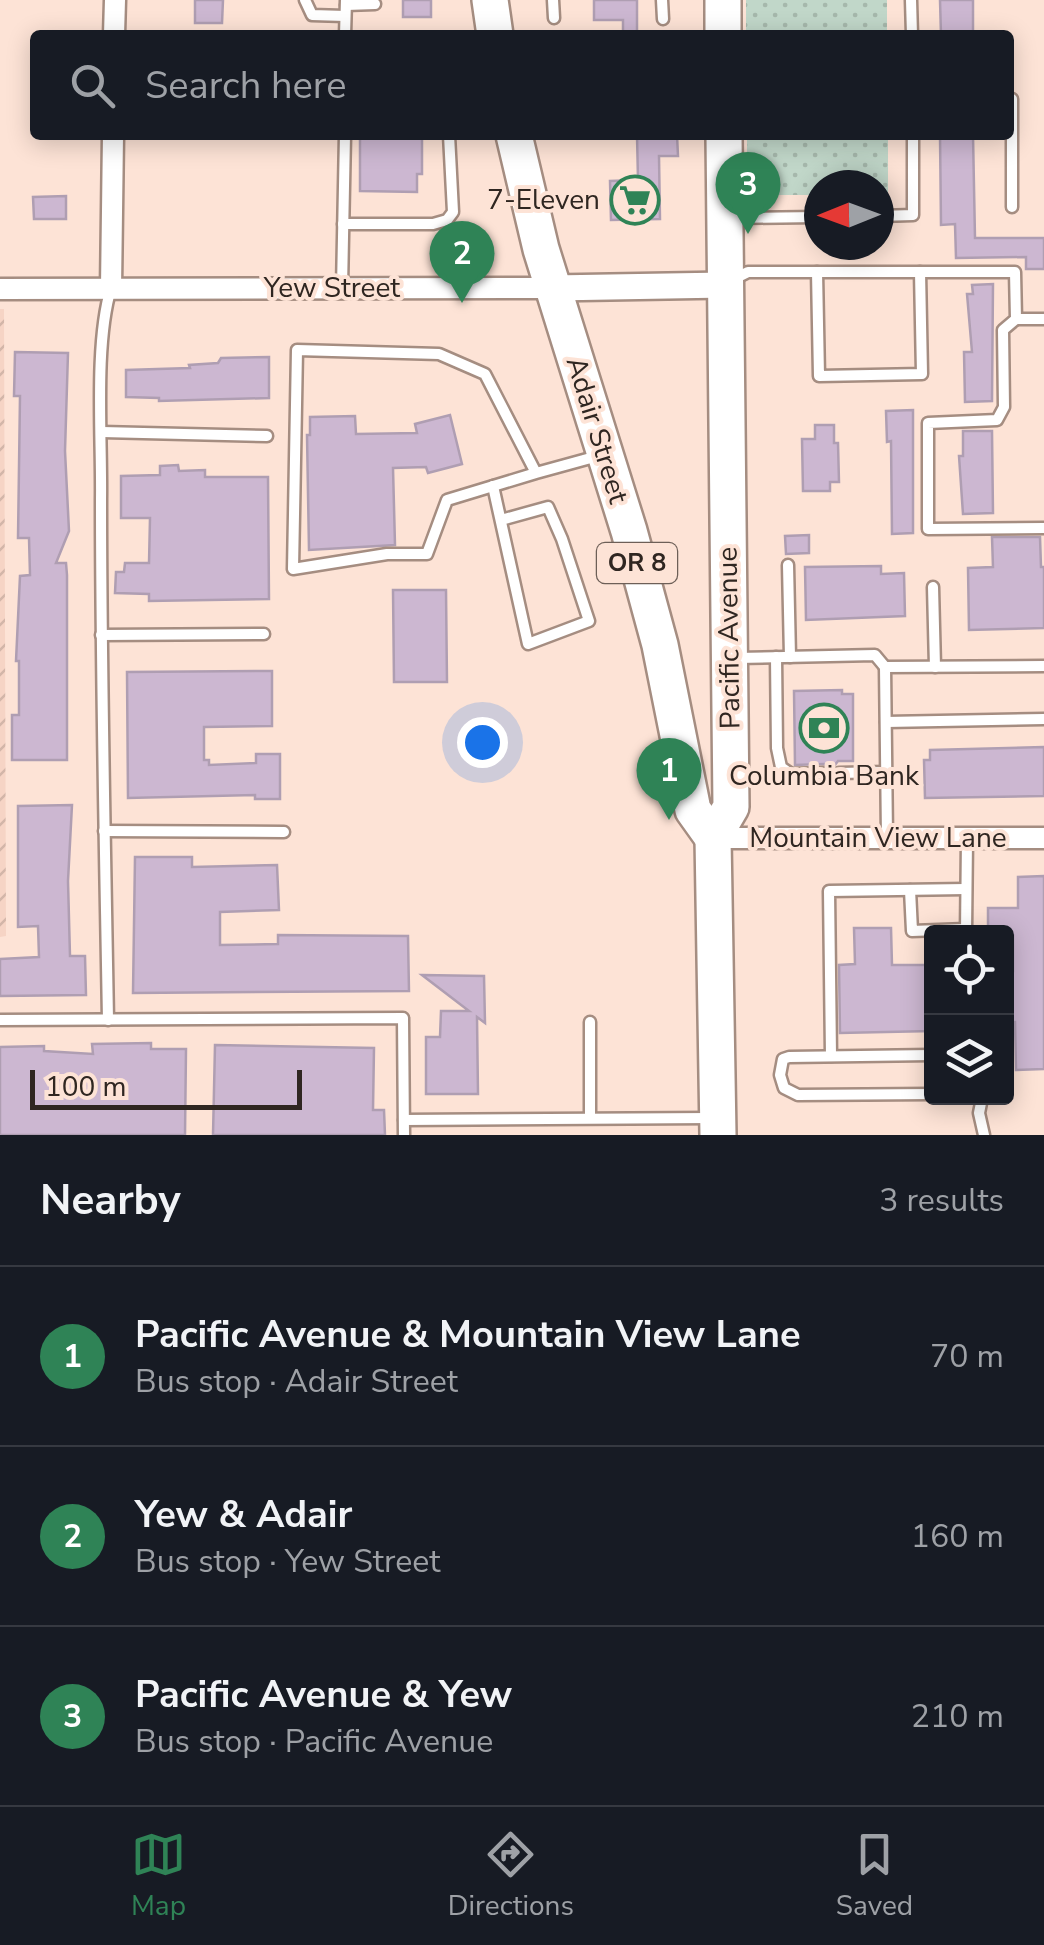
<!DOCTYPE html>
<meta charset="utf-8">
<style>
body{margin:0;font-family:"Nunito Sans",sans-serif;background:#242831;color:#f1f3f6}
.controls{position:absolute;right:30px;bottom:30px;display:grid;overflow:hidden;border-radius:10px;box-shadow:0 5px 25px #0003}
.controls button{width:90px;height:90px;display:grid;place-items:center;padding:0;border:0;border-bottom:2px solid #363941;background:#171b24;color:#f1f3f6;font:50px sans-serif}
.compass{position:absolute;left:804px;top:170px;width:90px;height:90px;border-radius:50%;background:#171b24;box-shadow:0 5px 25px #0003;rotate:269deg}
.scale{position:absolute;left:30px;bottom:25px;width:272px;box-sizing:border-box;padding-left:10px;border:5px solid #2f2621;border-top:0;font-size:28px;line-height:35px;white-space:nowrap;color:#2f2621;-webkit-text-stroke:8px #fde3d6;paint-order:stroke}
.you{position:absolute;left:482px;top:742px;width:35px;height:35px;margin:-25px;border:8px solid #fff;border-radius:50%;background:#1a73e8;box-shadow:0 0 0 15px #1a73e833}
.badge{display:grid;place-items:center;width:65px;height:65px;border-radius:50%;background:#2f8356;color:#fff;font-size:32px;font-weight:700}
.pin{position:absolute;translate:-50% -82px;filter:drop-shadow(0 2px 5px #0008)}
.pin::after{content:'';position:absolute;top:52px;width:35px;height:30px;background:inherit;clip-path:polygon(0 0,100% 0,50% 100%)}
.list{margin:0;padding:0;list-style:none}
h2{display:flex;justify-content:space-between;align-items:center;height:130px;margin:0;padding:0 40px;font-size:42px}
h2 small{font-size:32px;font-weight:400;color:#9ea1a6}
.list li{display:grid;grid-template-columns:65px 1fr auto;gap:30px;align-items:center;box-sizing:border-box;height:180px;padding:0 40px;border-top:2px solid #363941}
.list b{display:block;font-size:38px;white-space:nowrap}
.list p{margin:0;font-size:32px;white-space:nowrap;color:#9ea1a6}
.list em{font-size:32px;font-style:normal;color:#9ea1a6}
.icon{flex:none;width:55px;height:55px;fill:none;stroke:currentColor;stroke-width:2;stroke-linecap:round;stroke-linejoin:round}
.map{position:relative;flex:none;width:1044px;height:1135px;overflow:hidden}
.search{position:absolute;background:#171b24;box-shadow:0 5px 25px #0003;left:30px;right:30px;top:30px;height:110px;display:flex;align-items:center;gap:25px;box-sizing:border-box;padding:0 35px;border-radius:10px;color:#9ea1a6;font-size:38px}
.sheet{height:670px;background:#171b24}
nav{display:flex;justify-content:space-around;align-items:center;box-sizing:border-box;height:140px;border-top:2px solid #363941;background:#171b24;font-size:28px;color:#9ea1a6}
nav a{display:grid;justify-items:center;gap:5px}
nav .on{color:#2f8356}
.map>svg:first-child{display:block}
.industrial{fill:url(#industrial-furrows)}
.grass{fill:url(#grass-dots)}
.building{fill:#ccb7d1;stroke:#af9eb2;stroke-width:2.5}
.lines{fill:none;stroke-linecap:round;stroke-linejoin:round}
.service-casing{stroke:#a58d81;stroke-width:15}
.minor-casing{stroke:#a58d81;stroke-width:25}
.tertiary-casing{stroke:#a58d81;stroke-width:30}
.trunk-casing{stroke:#a58d81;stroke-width:40}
.service{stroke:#fff;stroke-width:10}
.minor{stroke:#fff;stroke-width:20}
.tertiary{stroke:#fff;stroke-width:25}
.trunk{stroke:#fff;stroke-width:35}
.labels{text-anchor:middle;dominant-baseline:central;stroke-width:8;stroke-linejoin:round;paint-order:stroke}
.shield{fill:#fde3d6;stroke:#6d5f57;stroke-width:2.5}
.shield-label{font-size:25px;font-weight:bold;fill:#2f2621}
.poi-label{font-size:28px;fill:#2f2621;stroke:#fde3d6;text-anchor:end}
.street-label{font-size:28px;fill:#2f2621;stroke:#fde3d6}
</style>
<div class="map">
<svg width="1044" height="1135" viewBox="0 0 1044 1135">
<defs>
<pattern id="industrial-furrows" width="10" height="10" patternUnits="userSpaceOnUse" patternTransform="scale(2.5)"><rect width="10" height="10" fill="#f6d4c5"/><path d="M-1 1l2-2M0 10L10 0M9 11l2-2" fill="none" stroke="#d3b6a9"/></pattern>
<pattern id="grass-dots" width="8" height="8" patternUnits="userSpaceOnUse" patternTransform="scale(2.5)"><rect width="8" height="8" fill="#c1d7c9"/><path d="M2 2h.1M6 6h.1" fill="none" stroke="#a6b8ac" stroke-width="1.8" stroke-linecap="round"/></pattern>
</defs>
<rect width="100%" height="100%" fill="#fde3d6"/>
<!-- industrial -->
<polygon class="industrial" points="0,309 4,309 6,936 0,937"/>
<!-- grass -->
<g class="grass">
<rect x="746" y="0" width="141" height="35"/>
<polygon points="747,135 888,135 888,194 879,194 879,185 819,185 819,195 747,195"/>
</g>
<!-- building -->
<g class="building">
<polygon points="195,0 223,0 222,23 195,23"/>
<rect x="403" y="0" width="28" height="17"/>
<polygon points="594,0 637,0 637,35 623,35 623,20 594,20"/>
<polygon points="940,0 973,0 973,35 941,35"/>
<polygon points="360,135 422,135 422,174 417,174 417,192 360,191"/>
<polygon points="637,135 677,135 678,156 659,156 660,219 611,220 610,181 638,180"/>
<polygon points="940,135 973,135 975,238 1044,238 1044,269 1026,269 1026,257 956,258 955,224 941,225"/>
<polygon points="66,196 66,219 34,219 33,197"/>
<polygon points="993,284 992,401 965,402 964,352 972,352 967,294 973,294 972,285"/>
<polygon points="15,352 68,353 65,451 69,531 56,563 66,563 67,575 67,760 12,760 12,715 19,715 19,661 16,661 20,576 30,575 29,538 18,538 20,396 14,396"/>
<polygon points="269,357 269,398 159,401 159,398 126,397 126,370 190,368 189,365 218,363 221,358"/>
<polygon points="913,410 913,533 892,534 891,441 887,442 886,411"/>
<polygon points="450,415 462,464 428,473 426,467 393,468 395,545 309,550 307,435 310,435 310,417 355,416 356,434 417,433 415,424"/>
<polygon points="815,425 834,425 834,443 838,443 839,482 830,482 830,491 803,491 802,439 815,439"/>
<polygon points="963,431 992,431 993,513 963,514 959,456 963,456"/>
<polygon points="178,465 179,471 205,470 205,477 268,477 269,599 149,601 149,594 115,593 116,572 124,572 125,563 149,563 150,518 121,518 121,476 160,475 160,466"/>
<polygon points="809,535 809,553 786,554 785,536"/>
<polygon points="992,537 1040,537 1041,567 1044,567 1044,628 969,630 968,568 993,567"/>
<polygon points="881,566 881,574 904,573 905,616 806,620 805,567"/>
<polygon points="393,590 446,590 447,682 394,682"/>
<polygon points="272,671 272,726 204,727 204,760 209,760 209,765 256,763 256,754 280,754 280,799 255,799 255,795 128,798 127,672"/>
<polygon points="842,690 842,694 853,694 853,761 838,761 831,770 824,764 795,765 794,691"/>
<polygon points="1044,747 1044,796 925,798 924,760 930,760 930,750"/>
<polygon points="72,805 68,881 70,956 85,956 86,995 0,996 0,959 39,957 38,926 18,927 18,806"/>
<polygon points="135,857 192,857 192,867 277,865 279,910 220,912 220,945 278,944 278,935 408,936 409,991 133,993"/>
<polygon points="1044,876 1044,1069 1016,1070 1015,1022 1006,1022 1006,971 1013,971 1013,935 988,932 988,908 1018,908 1018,877"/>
<polygon points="854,928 891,928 892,965 932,965 932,1031 840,1033 839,965 855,964"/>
<polygon points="422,975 484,976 485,1023 477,1017 478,1094 426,1094 426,1037 440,1037 441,1011 469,1011"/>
<polygon points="151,1043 151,1049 186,1049 185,1135 0,1135 0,1047 44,1046 44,1051 93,1054 92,1044"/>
<polygon points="215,1045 374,1048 373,1110 384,1110 385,1135 213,1135"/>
</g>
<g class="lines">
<!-- service casing -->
<g class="service-casing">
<g id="service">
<polyline points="305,0 312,15 345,16"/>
<polyline points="553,0 554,18"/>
<polyline points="662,0 663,19"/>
<polyline points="911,0 912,35"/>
<polyline points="346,5 375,4"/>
<polyline points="345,35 346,0"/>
<polyline points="1009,99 1012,99 1012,207"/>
<polyline points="879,216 913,215 913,135"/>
<polyline points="730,218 819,217"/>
<polyline points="343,224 433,224 447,220 453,212 449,135"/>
<polyline points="817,272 819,376 922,374 920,272"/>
<polyline points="734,279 748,272 1015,272 1016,319 1003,330 1004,407 997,420 928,423 928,529 1044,528"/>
<polyline points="342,288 345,135"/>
<polyline points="1016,319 1044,319"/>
<polyline points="102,432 267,436"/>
<polyline points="536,473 447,500 427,554 387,554 293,569 297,350 439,354 485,374 536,473 598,456"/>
<polyline points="493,486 528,644 589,621 562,539 548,507 501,520"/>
<polyline points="788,565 790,657"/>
<polyline points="933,587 935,667"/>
<polyline points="101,635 264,634"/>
<polyline points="776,657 777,748 781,767 791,774 823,773"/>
<polyline points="737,658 875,655 885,667"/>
<polyline points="886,722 1044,719"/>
<polyline points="839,773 886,772"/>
<polyline points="104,831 284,832"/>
<polyline points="887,837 885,667 1044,666"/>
<polyline points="910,890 912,931 966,929"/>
<polyline points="966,932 967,839"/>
<polyline points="0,1020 403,1018 404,1135"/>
<path d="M 108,1020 C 105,846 101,673 101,500 C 102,438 94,345 111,288"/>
<polyline points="932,1055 789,1057 783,1059 780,1075 784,1088 798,1095 932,1094"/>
<polyline points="831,1056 829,891 966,889"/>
<polyline points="982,1098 979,1113 984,1135"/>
<polyline points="590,1118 590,1022"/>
<polyline points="404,1120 712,1118"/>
</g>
</g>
<!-- minor casing -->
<g class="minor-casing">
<g id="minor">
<polyline points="114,35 115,0"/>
<polyline points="111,288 113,135"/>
<polyline points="0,289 553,288"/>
<polyline points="713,838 1044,838"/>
</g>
</g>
<!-- tertiary casing -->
<g class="tertiary-casing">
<polyline id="tertiary" points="553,288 725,285"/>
</g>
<!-- trunk casing -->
<g class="trunk-casing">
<g id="trunk">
<polyline points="490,0 495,35"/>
<polyline points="723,0 723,35"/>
<polyline points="514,135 541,249 629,531 660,645 693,810 713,838"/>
<polyline points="718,1135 713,838 731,807 724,135"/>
</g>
</g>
<!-- service -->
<use href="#service" class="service"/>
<!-- minor -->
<use href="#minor" class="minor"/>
<!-- tertiary -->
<use href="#tertiary" class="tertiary"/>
<!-- trunk -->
<use href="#trunk" class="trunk"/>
</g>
<!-- icons -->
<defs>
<g id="supermarket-ring" transform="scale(2.5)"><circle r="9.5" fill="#fde3d6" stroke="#2f8356" stroke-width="1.5"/><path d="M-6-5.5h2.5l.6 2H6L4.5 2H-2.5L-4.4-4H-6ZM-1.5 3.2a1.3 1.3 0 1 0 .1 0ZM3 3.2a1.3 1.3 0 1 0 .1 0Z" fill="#2f8356"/></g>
<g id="bank-ring" transform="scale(2.5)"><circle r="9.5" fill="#fde3d6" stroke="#2f8356" stroke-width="1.5"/><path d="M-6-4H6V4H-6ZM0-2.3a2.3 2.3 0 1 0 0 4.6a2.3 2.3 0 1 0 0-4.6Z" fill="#2f8356"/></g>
</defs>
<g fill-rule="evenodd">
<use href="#supermarket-ring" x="635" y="200"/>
<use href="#bank-ring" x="824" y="728"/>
</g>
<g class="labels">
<!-- shield labels -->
<rect class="shield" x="597" y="543" width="80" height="40" rx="8"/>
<g class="shield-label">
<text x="637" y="563">OR 8</text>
</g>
<!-- poi labels -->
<g class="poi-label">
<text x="600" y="200">7-Eleven</text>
<text x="824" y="776" text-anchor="middle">Columbia Bank</text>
</g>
<!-- street labels -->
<g class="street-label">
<text x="332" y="288">Yew Street</text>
<text transform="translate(597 430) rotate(73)">Adair Street</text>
<text transform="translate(729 638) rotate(-91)">Pacific Avenue</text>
<text x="878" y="838">Mountain View Lane</text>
</g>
</g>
</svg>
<div class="controls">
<button><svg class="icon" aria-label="locate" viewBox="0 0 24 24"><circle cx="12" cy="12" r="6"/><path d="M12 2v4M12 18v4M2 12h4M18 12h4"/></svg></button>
<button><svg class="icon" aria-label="layers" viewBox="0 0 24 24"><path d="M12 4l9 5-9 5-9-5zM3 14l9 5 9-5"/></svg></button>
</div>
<svg class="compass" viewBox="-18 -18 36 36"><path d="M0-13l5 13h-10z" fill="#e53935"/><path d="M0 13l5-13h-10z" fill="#9ea1a6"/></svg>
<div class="scale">100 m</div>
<div class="you"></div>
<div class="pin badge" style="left:669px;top:820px">1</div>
<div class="pin badge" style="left:462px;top:303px">2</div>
<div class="pin badge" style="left:748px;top:234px">3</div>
<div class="search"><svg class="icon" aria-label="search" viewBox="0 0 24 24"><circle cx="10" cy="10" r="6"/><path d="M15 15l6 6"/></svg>Search here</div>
</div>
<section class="sheet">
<h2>Nearby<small>3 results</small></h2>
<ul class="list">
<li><span class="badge">1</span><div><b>Pacific Avenue &amp; Mountain View Lane</b><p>Bus stop · Adair Street</p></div><em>70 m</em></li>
<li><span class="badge">2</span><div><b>Yew &amp; Adair</b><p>Bus stop · Yew Street</p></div><em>160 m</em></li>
<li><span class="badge">3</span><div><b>Pacific Avenue &amp; Yew</b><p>Bus stop · Pacific Avenue</p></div><em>210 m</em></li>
</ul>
</section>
<nav>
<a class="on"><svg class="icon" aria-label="map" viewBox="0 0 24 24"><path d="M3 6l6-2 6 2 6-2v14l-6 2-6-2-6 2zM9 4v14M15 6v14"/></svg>Map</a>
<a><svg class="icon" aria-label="directions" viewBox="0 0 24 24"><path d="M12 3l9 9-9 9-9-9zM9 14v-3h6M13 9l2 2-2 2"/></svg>Directions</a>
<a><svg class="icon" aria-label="saved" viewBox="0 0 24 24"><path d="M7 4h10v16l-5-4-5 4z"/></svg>Saved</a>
</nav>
